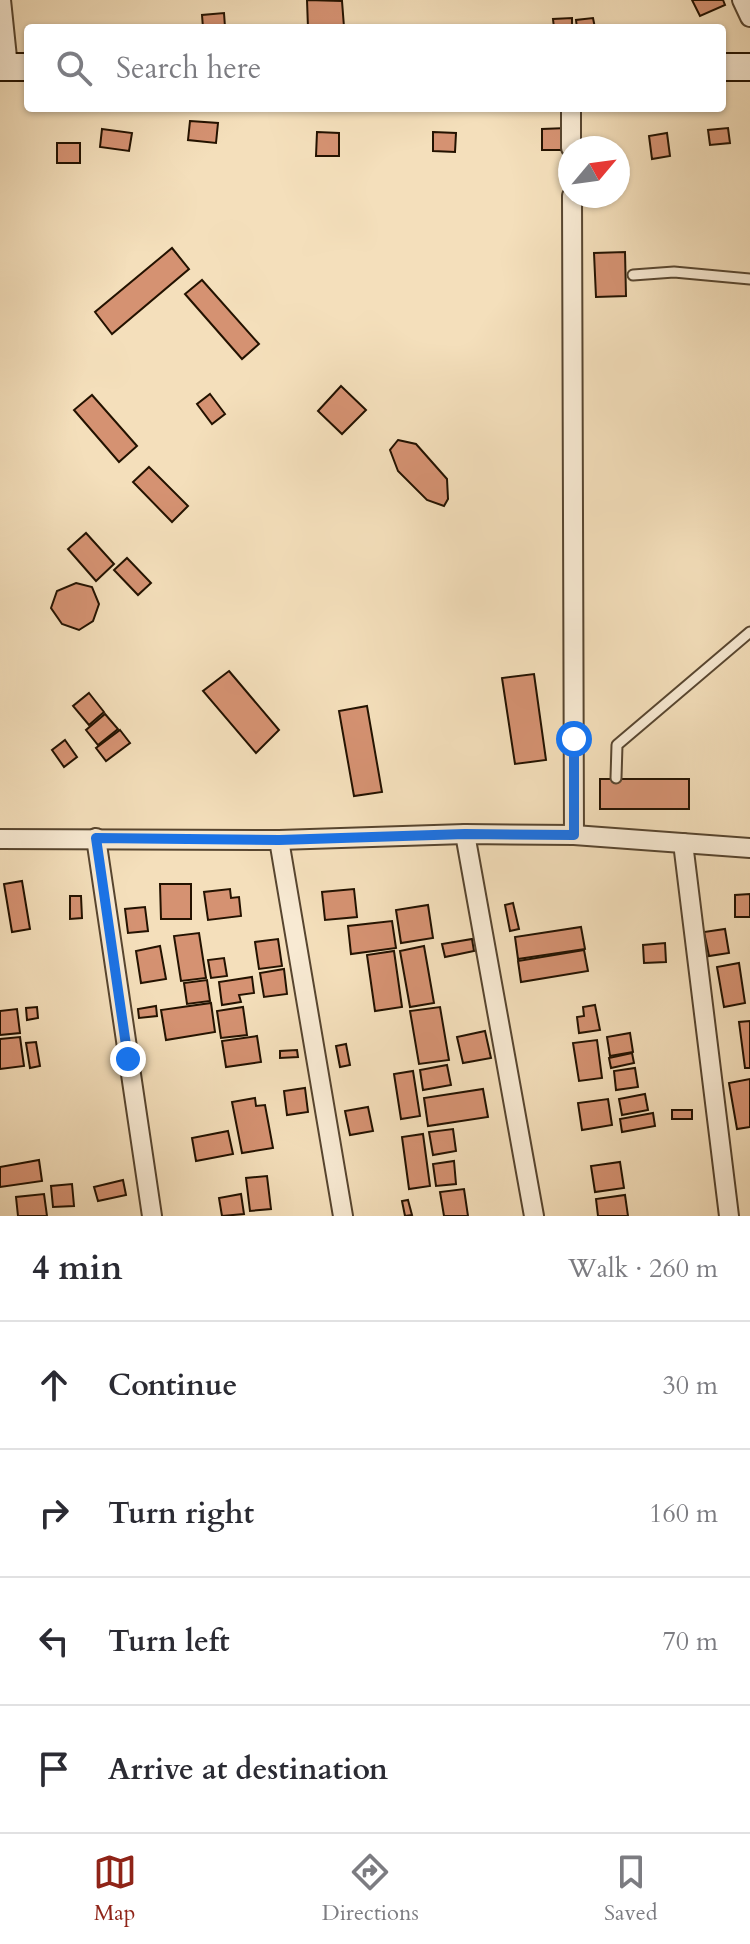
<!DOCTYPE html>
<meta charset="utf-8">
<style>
body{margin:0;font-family:Cardo,serif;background:#f7f7f7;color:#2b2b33}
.compass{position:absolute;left:558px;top:136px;width:72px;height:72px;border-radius:50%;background:#fff;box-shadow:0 2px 6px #0004;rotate:61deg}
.stop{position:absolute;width:24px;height:24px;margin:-18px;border:6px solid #1a73e8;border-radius:50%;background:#fff}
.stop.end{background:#1a73e8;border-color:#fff;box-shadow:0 2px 8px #0008}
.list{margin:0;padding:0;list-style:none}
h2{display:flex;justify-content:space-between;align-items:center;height:104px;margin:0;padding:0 32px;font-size:34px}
h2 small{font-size:26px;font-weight:400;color:#7c7c81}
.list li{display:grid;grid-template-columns:52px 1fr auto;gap:24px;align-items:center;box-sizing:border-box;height:128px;padding:0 32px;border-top:2px solid #e1e1e2}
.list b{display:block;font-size:30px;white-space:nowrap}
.list em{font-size:26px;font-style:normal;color:#7c7c81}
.icon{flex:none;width:44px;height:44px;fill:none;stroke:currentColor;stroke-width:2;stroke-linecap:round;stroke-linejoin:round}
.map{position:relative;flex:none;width:750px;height:1216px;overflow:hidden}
.search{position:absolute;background:#fff;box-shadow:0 2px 6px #0004;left:24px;right:24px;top:24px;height:88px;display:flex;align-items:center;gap:20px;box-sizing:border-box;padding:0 28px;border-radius:8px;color:#7c7c81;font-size:30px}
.sheet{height:616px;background:#fff}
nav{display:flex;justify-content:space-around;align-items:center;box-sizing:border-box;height:112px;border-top:2px solid #e1e1e2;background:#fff;font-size:22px;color:#7c7c81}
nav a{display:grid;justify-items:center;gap:4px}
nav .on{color:#8f2418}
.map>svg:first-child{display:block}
.building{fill:#d59272;stroke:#231200;stroke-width:2}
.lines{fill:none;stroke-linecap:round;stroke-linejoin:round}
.service-casing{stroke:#57452f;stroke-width:13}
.minor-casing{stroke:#57452f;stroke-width:22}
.secondary-casing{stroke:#231200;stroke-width:30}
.service{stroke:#f8ead3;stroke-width:9}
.minor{stroke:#f8ead3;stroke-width:18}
.secondary{stroke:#f8ead3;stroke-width:26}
.route{stroke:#1a73e8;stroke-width:10}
</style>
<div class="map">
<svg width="750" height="1216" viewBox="0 0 750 1216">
<rect width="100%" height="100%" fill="#f4dfbb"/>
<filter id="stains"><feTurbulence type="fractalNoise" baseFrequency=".0025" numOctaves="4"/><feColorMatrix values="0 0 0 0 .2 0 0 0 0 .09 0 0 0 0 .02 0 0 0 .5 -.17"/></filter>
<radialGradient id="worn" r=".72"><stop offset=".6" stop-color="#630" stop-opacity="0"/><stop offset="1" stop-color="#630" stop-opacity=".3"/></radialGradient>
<!-- building -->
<g class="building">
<polygon points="307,0 342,1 344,27 308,28"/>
<polygon points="692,0 723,0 725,5 700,16"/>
<polygon points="224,13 225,27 203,28 202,15"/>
<polygon points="572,18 572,28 554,28 553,19"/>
<polygon points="593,18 595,28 577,28 576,20"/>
<polygon points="190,121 218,123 216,143 188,140"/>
<polygon points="567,128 568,150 542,150 542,129"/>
<polygon points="728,128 730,143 710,145 708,130"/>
<polygon points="102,129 132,133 129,151 100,147"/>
<polygon points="317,132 339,133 339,156 316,156"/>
<polygon points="433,132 456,133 455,152 433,151"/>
<polygon points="667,133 670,156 652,159 649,136"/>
<rect x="57" y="143" width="23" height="20"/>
<polygon points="172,248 189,269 112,334 95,312"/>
<polygon points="625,252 626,296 596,297 594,253"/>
<polygon points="202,280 259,344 242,359 185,294"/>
<polygon points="341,386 366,410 342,434 318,411"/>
<polygon points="210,394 225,414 212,424 197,404"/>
<polygon points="92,395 137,446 119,462 74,410"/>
<polygon points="398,440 416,444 447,479 448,499 444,506 427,500 398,471 390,450"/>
<polygon points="149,467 188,506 172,522 133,482"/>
<polygon points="86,533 114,564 96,581 68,549"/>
<polygon points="127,558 151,583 138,595 114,570"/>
<polygon points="76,583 92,587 99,604 93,621 79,630 62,624 51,608 57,591"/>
<polygon points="229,671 279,730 256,753 203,691"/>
<polygon points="534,674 546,760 515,764 502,678"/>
<polygon points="89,693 104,712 89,725 73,706"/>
<polygon points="367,706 382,792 354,796 339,711"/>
<polygon points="105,714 118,729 98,745 86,730"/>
<polygon points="120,730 130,743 106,761 96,748"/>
<polygon points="65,740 77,757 64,767 52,750"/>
<rect x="600" y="779" width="89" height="30"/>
<polygon points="22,881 30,929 12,932 4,884"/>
<polygon points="160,884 191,884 191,919 161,919"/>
<polygon points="230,889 231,898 239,897 241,916 208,920 204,892"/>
<polygon points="354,889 357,917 325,920 322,892"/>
<polygon points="750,894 750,917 735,917 735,895"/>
<polygon points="70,896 81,896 82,918 70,919"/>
<polygon points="513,903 519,929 510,931 505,905"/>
<polygon points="428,905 433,938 401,943 396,910"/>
<polygon points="145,907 148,931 128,933 125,909"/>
<polygon points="392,921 396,948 351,954 348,926"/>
<polygon points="581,927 585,949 518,959 515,937"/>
<polygon points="725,929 729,953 709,956 704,932"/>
<polygon points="199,933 206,978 181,981 174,936"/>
<polygon points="278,939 282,966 259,969 255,942"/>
<polygon points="472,939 474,951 445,957 442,944"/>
<polygon points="665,943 666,962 644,963 643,945"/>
<polygon points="160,946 166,979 141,983 136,951"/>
<polygon points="424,946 434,1003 410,1007 400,951"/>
<polygon points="584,950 588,971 521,982 518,961"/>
<polygon points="394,951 402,1007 375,1011 367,955"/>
<polygon points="224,958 227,976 211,978 208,960"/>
<polygon points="739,963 745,1003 724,1007 717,967"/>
<polygon points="284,969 287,994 264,997 260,973"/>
<polygon points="252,977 254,993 239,995 241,1002 222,1005 219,982"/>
<polygon points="207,980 210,1001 187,1004 184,983"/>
<polygon points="211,1003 215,1032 166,1040 161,1010"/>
<polygon points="595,1005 600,1030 579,1033 577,1017 584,1016 583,1007"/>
<polygon points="156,1006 157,1016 139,1018 138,1009"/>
<polygon points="37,1007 38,1018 27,1020 26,1008"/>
<polygon points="243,1007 247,1035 221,1038 217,1011"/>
<polygon points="440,1007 449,1060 419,1064 410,1011"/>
<polygon points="17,1009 20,1033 0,1035 0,1011"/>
<polygon points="750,1021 750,1068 745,1068 739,1022"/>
<polygon points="485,1031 491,1058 463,1063 457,1037"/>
<polygon points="630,1033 633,1052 610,1056 607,1037"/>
<polygon points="257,1036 261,1062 226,1067 222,1041"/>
<polygon points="20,1037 24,1066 0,1069 0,1039"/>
<polygon points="597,1040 602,1078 579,1081 573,1043"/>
<polygon points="36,1042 40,1066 30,1068 26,1043"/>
<polygon points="346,1044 350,1065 340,1067 336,1046"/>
<polygon points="297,1050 298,1057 280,1058 280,1051"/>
<polygon points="632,1053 634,1063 611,1068 609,1058"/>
<polygon points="447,1065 451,1085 423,1090 420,1070"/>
<polygon points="635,1068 638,1087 616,1090 614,1071"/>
<polygon points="413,1071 420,1116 401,1119 394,1074"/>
<polygon points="750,1079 750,1127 737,1129 729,1083"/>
<polygon points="305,1088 308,1112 287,1115 284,1091"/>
<polygon points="483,1089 488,1117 428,1126 424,1098"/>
<polygon points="645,1094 648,1110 622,1115 619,1099"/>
<polygon points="255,1098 256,1106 265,1105 273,1148 242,1153 232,1102"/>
<polygon points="608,1099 612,1125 582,1130 578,1103"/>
<polygon points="368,1107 373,1131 350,1135 345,1111"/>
<rect x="672" y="1110" width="20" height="9"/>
<polygon points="653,1113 655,1126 622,1132 620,1119"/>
<polygon points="453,1129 456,1151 433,1155 429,1132"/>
<polygon points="228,1131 233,1154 196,1161 192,1138"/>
<polygon points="423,1134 430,1186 409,1189 402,1137"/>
<polygon points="39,1160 42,1181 0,1187 0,1167"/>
<polygon points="454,1161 456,1184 436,1186 433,1164"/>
<polygon points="620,1162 624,1188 595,1192 591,1166"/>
<polygon points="267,1176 271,1209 250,1211 246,1178"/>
<polygon points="123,1180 126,1195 98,1201 94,1187"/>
<polygon points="72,1184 74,1206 53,1207 51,1186"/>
<polygon points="464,1189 468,1216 444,1216 440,1192"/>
<polygon points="44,1194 47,1216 18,1216 16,1197"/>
<polygon points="241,1194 244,1214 222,1216 219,1198"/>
<polygon points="625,1195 628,1216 598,1216 596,1199"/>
<polygon points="408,1200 412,1215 405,1216 402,1201"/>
</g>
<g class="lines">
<!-- service casing -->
<g class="service-casing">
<g id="service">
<polyline points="633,275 674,272 750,279"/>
<polyline points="616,778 617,745 750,632"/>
</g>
</g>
<!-- minor casing -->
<g class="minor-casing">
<g id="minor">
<polyline points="1,0 8,67"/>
<polyline points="742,0 750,17"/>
<polyline points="571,108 571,148"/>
<polyline points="572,196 574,835"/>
<polyline points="465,834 534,1216"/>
<polyline points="96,838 152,1216"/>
<polyline points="0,839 279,840 465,834 574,835 750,848"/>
<polyline points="279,840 343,1216"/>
<polyline points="683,843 729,1216"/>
</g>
</g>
<!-- secondary casing -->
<g class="secondary-casing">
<g id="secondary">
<polyline points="0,67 28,67"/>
<polyline points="722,67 750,67"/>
</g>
</g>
<!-- service -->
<use href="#service" class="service"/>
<!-- minor -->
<use href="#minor" class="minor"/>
<!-- secondary -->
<use href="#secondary" class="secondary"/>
</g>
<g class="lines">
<!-- route -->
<polyline class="route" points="128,1059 96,838 279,840 465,834 574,835 574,739"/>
</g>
<rect width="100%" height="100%" filter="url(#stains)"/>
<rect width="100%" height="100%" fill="url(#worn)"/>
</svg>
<svg class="compass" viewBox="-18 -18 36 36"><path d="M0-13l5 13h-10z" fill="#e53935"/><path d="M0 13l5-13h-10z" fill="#7c7c81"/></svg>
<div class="stop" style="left:574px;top:739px"></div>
<div class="stop end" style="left:128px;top:1059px"></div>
<div class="search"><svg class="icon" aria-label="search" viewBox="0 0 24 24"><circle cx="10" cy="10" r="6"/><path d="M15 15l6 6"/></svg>Search here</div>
</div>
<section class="sheet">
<h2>4 min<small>Walk · 260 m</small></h2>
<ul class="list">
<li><svg class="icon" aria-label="ahead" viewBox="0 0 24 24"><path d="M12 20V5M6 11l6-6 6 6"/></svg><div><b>Continue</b></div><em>30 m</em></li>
<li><svg class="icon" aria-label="right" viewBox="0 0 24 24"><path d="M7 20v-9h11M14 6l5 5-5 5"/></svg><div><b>Turn right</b></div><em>160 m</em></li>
<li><svg class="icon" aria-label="left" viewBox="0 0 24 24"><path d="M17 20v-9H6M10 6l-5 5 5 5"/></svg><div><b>Turn left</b></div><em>70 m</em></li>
<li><svg class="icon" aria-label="arrive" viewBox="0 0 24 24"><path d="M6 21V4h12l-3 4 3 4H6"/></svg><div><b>Arrive at destination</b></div></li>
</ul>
</section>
<nav>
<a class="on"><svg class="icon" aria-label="map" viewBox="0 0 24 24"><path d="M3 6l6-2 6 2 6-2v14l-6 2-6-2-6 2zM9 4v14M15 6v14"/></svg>Map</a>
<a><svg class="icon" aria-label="directions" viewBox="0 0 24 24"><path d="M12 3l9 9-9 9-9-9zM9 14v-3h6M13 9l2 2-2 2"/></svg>Directions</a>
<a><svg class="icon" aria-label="saved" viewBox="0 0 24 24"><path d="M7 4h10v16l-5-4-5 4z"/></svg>Saved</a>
</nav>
